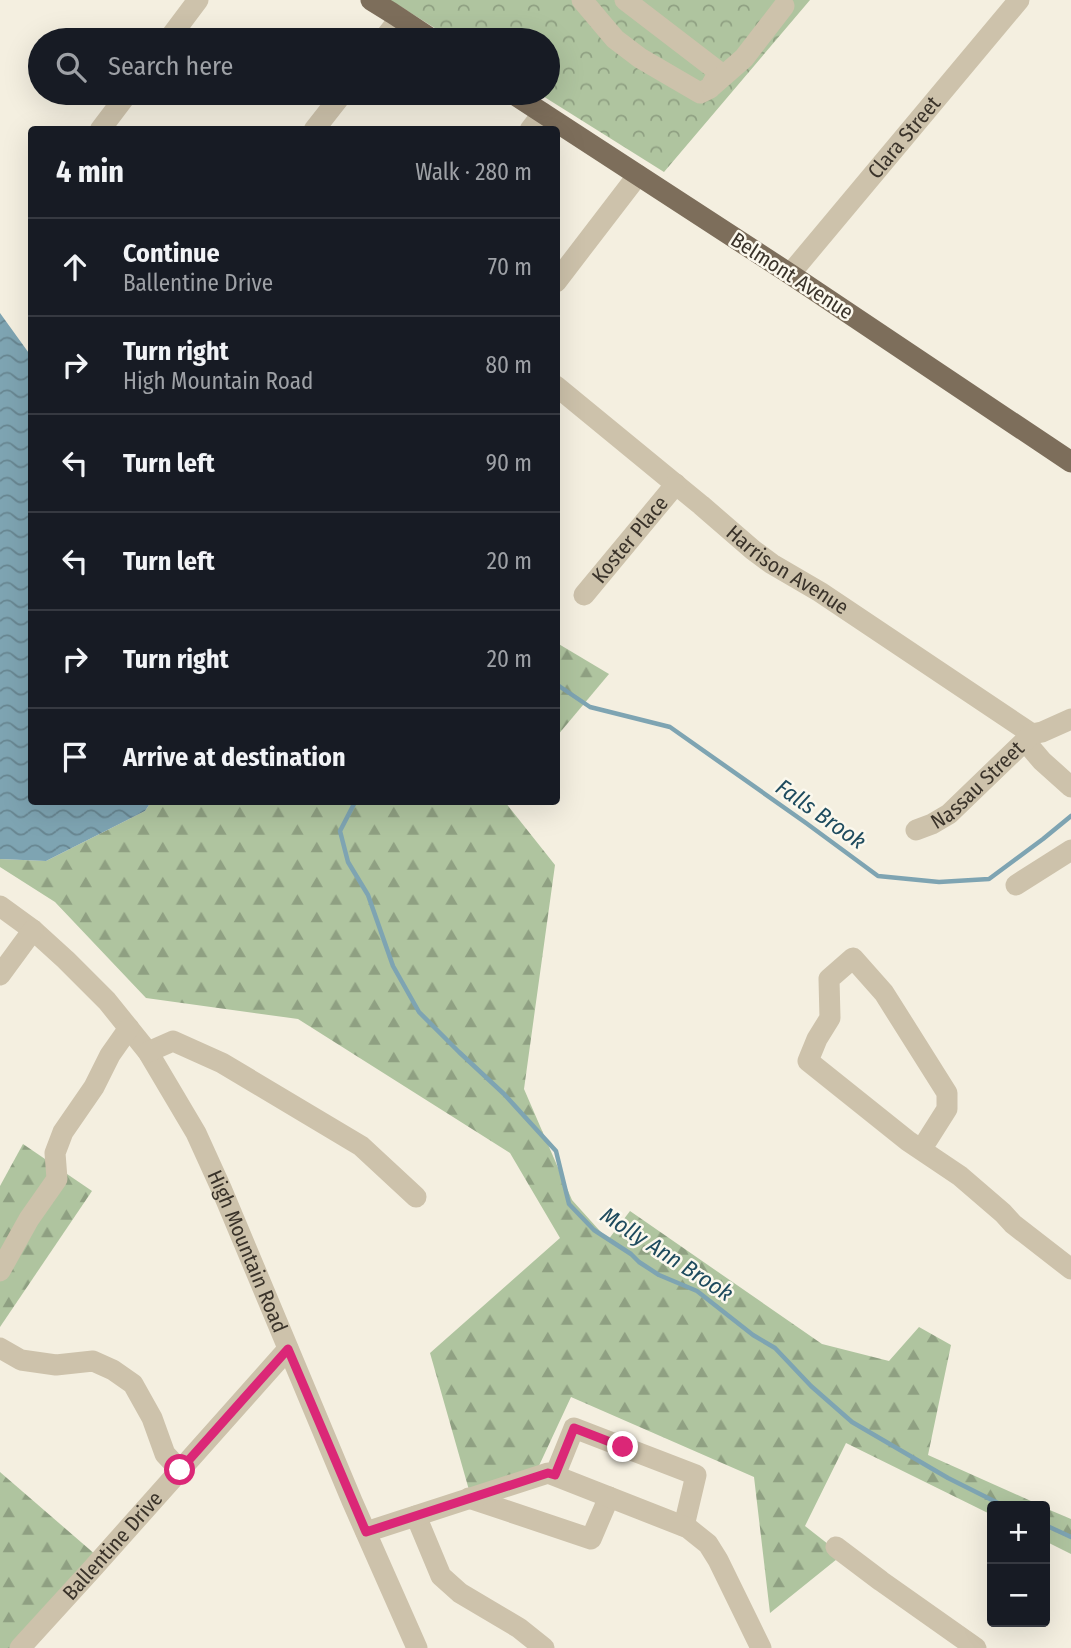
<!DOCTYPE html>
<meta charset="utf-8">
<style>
body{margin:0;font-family:"Fira Sans Condensed",sans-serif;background:#242831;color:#f1f3f6}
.controls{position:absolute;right:21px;bottom:21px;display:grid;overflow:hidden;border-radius:7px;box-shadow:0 7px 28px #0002}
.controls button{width:63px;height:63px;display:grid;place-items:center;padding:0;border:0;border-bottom:2px solid #363941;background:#171b24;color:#f1f3f6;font:35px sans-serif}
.stop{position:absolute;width:21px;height:21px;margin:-16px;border:5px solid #db2777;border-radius:50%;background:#fff}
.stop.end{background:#db2777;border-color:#fff;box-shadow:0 2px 7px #0008}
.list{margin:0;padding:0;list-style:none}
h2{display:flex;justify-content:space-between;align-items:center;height:91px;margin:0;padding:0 28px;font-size:30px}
h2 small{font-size:23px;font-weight:400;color:#9ea1a6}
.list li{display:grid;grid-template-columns:46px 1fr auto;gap:21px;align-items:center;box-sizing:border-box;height:98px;padding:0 28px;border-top:2px solid #363941}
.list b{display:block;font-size:26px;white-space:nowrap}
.list p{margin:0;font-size:23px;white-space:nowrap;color:#9ea1a6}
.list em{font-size:23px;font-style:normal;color:#9ea1a6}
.icon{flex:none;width:38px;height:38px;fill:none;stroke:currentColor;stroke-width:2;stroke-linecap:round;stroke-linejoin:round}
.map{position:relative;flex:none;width:1071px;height:1648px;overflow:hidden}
.search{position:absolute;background:#171b24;box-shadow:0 7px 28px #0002;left:28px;top:28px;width:532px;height:77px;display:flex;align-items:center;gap:18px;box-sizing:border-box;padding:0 24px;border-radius:38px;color:#9ea1a6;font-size:26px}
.panel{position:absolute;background:#171b24;box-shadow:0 7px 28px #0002;left:28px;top:126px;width:532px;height:679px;border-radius:7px}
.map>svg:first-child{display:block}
.forest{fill:url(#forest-firs)}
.park{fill:url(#park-crowns)}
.water{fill:url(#water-waves)}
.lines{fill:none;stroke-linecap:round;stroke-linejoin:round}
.stream{stroke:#7ea4b2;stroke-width:4.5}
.minor{stroke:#cdc2ab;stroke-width:21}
.major{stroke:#7d6e5b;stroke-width:21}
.route{stroke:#db2777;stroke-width:9}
.labels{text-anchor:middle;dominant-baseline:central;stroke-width:5;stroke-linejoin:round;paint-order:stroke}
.street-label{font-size:21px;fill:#3a332a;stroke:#fbf8ed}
.water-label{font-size:23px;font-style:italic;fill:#1e4b5e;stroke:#fbf8ed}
</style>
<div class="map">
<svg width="1071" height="1648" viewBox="0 0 1071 1648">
<defs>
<pattern id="forest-firs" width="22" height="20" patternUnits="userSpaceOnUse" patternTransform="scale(1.75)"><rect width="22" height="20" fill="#afc49f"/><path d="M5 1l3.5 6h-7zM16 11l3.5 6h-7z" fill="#8fa082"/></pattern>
<pattern id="park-crowns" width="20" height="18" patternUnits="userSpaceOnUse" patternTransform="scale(1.75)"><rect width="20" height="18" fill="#afc49f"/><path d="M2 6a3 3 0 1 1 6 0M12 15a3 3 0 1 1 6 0" fill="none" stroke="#8fa082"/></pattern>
<pattern id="water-waves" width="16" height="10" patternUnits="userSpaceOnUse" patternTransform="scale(1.75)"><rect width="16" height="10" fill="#7ea4b2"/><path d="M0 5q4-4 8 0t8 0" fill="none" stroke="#688691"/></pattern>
</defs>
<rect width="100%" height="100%" fill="#f4efe0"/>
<!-- forest -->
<g class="forest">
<polygon points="557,643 609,674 557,736"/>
<polygon points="151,802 505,802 555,865 524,1089 572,1200 608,1240 630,1211 822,1344 889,1361 919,1327 951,1345 928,1455 1042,1506 992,1506 992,1515 846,1443 805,1526 842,1555 770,1613 754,1477 571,1397 537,1470 469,1490 430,1353 560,1238 510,1153 298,1019 146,998 55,902 0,867 0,859 46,861 145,811"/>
<polygon points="23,1144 92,1191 0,1327 0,1186"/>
<polygon points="0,1472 104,1562 23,1648 0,1648"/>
<polygon points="1045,1508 1071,1519 1071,1554 1045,1541"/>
</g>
<!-- park -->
<polygon class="park" points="390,0 810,0 664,172 538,93 548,93 548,40 454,40"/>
<!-- water -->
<polygon class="water" points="0,313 31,356 32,802 151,802 145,811 46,861 0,859"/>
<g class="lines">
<!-- stream -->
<g class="stream">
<polyline points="556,684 590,707 670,727 806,823 878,876 939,882 989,879 1043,839 1071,816"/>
<polyline points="353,802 354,804 340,831 348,862 368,895 393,966 419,1012 459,1052 504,1094 556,1151 569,1204 594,1230 631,1254 639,1262 659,1275 697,1291 753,1335 775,1348 811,1386 852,1422 948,1478 1004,1506"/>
<polyline points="1045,1525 1071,1537"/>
</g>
<!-- minor -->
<g class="minor">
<polyline points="582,0 615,39 640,58 700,93 710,88 719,72 625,0"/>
<polyline points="168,40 198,0"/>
<polyline points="383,40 400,18"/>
<polyline points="712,86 744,58 784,6"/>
<polyline points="100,130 128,93"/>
<polyline points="314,130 343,93"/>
<polyline points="530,130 543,113"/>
<path id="s1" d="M 790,274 L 1019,0"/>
<polyline points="556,282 638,175"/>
<path id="s2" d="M 556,386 L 701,505 L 753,550 L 772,564 L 820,592 L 1032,734"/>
<path id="s3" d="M 584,595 L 676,484"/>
<polyline points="1025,741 1042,761 1071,787"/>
<path id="s4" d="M 916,830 L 932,824 L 949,814 L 1032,734 L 1042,732 L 1071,719"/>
<polyline points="1016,885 1071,850"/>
<path id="s5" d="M 0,906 L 33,930 L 66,960 L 107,1001 L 148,1052 L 196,1133 L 221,1188 L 352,1501 L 417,1648"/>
<polyline points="0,975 33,930"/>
<polyline points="148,1052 173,1041 222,1063 361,1146 416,1197"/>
<polyline points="921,1150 947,1109 947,1093 884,993 853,958 829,979 830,1018 817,1039 808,1061 908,1141 960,1176 1003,1213 1013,1224 1071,1269"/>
<polyline points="0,1271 29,1219 57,1179 55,1153 63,1132 94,1087 110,1055 129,1028"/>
<polyline points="0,1348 21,1360 56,1365 93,1361 113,1370 133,1384 152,1418 165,1454 180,1470"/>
<polyline points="555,1475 574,1428 696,1475 684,1526"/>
<polyline points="469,1498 591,1539 609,1497"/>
<polyline points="416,1516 441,1576 460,1593 519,1628 544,1648"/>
<polyline points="366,1532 548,1473 688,1528 708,1544 718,1560 761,1648"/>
<polyline points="836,1547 881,1581 976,1648"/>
<path id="s6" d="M 20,1648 L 93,1568 L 288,1349"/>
</g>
<!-- major -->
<g class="major">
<polyline points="371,0 392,13 433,40"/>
<polyline points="512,93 790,274 1071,462"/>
</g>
</g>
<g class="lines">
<!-- route -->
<polyline class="route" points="180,1470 288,1349 366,1532 548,1473 555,1475 574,1428 623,1447"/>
</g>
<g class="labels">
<!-- street labels -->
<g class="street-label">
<text stroke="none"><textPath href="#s1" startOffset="178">Clara Street</textPath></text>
<text transform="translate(792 276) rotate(33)">Belmont Avenue</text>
<text stroke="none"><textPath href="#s3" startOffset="72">Koster Place</textPath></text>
<text stroke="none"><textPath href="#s2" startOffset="296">Harrison Avenue</textPath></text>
<text stroke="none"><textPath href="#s4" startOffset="77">Nassau Street</textPath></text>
<text stroke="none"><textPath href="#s5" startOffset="432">High Mountain Road</textPath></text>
<text stroke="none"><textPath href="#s6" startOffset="138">Ballentine Drive</textPath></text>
</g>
<!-- water labels -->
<g class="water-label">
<text transform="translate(821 814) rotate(35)">Falls Brook</text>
<text transform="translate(667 1254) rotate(33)">Molly Ann Brook</text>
</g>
</g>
</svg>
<div class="controls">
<button>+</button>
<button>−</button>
</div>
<div class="stop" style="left:180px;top:1470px"></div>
<div class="stop end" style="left:623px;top:1447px"></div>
<div class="search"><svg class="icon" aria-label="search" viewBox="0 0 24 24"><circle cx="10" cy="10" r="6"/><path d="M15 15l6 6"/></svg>Search here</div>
<section class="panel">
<h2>4 min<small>Walk · 280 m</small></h2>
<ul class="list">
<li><svg class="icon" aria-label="ahead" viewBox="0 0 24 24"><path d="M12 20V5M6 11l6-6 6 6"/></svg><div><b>Continue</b><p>Ballentine Drive</p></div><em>70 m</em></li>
<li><svg class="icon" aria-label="right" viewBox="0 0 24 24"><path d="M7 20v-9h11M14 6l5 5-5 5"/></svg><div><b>Turn right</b><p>High Mountain Road</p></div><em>80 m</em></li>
<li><svg class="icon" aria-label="left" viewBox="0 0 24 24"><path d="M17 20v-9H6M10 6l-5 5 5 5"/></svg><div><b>Turn left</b></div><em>90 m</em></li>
<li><svg class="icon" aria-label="left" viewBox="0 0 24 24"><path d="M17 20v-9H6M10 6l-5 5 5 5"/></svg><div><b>Turn left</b></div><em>20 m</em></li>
<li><svg class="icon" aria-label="right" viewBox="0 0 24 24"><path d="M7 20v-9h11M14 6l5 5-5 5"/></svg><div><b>Turn right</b></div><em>20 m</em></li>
<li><svg class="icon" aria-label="arrive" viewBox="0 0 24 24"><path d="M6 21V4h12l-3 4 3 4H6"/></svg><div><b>Arrive at destination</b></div></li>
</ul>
</section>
</div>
